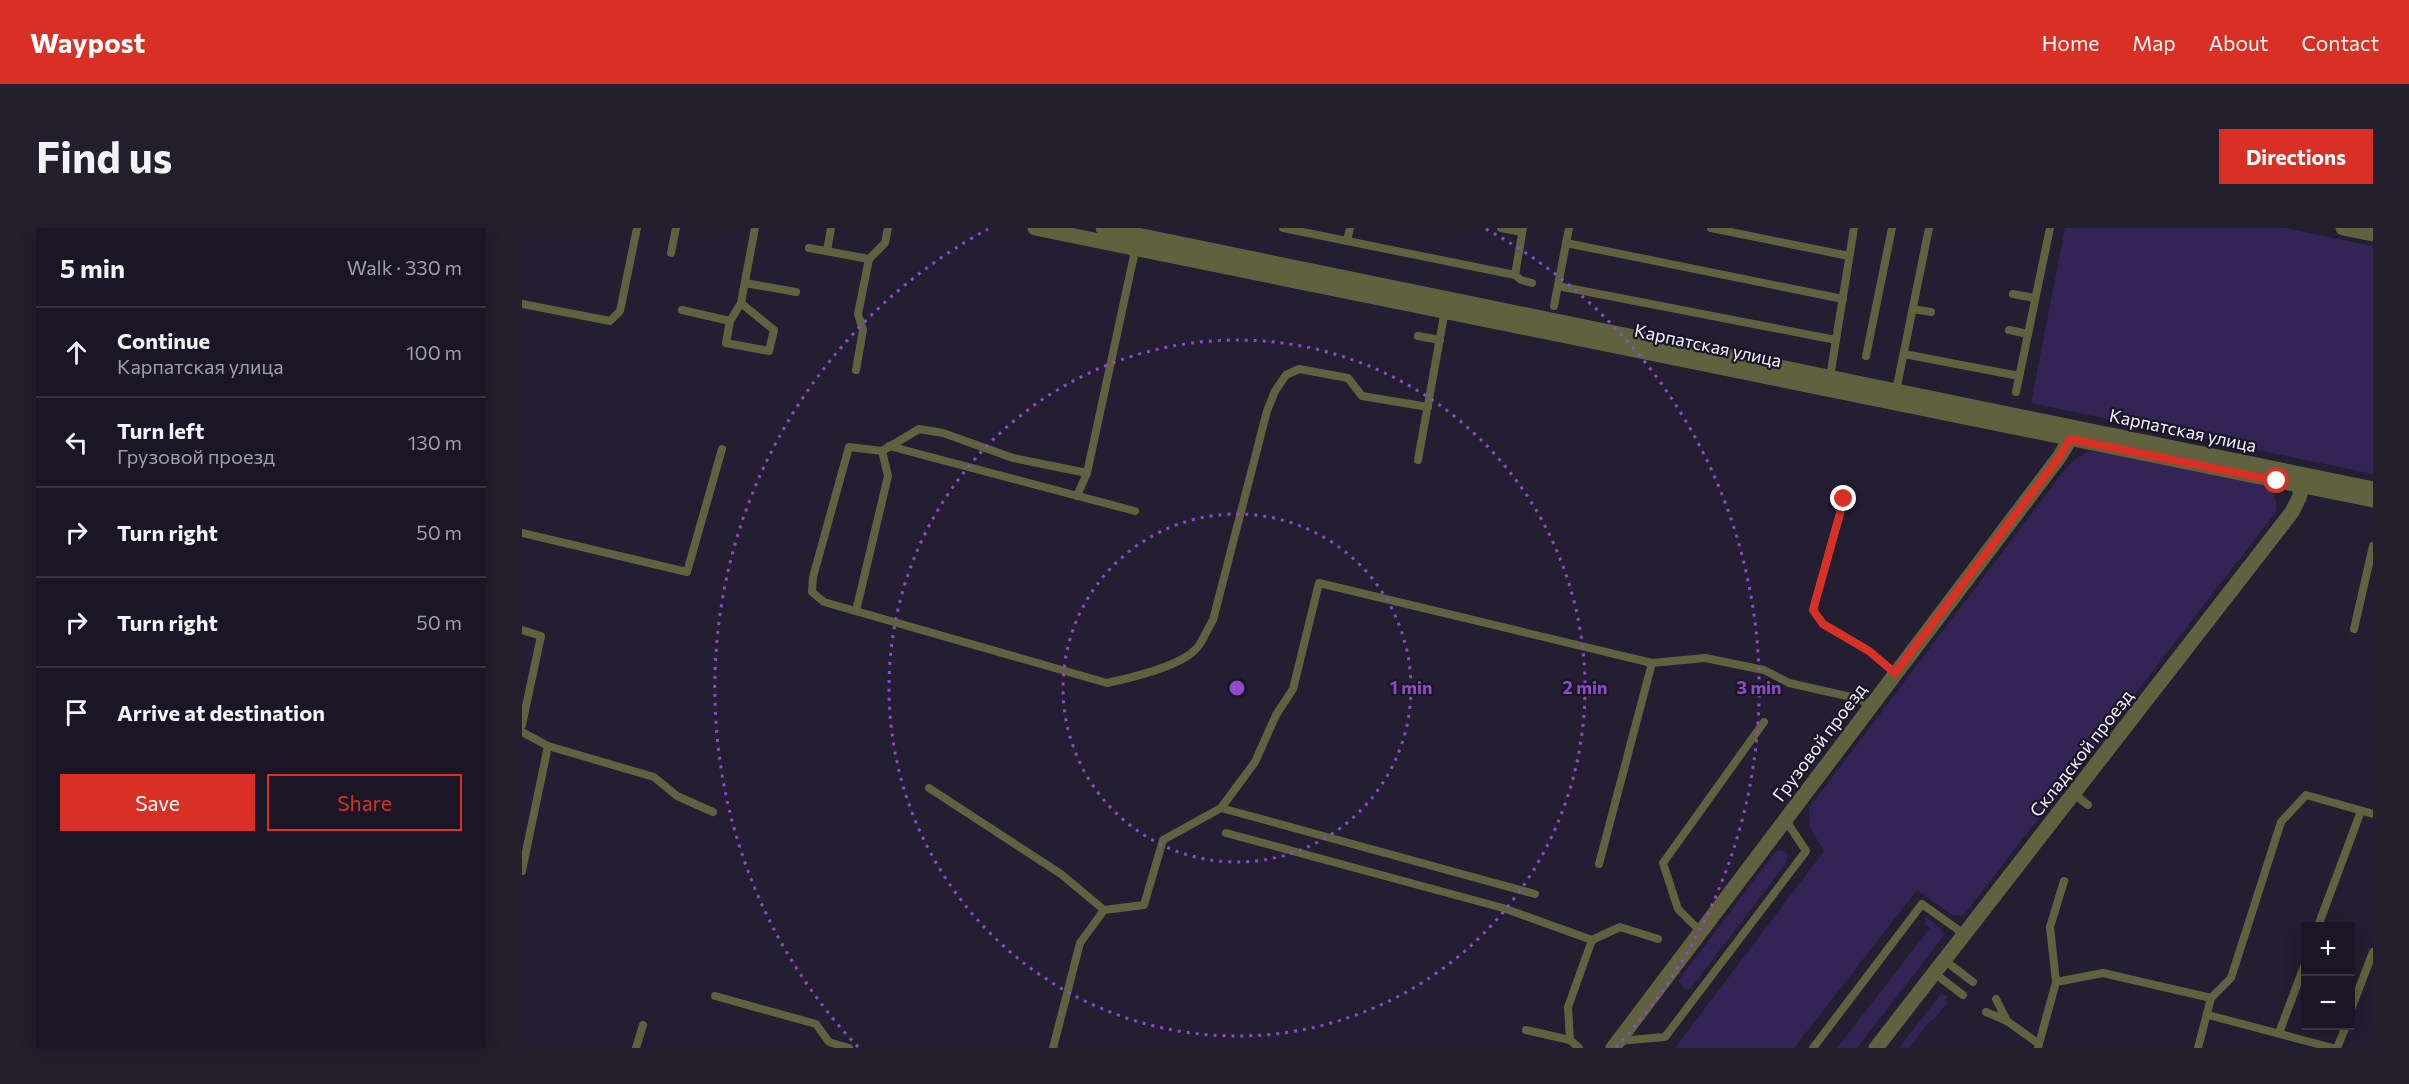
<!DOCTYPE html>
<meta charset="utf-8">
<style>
body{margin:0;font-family:Commissioner,sans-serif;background:#231f2d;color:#f1f3f6}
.controls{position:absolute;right:18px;bottom:18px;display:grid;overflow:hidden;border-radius:0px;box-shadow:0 3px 15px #0003}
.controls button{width:54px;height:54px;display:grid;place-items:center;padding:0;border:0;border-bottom:2px solid #383542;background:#1a1625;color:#f1f3f6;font:30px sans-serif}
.stop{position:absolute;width:18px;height:18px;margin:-14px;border:4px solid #d93025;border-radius:50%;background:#fff}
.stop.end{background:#d93025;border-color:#fff;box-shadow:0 2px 6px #0008}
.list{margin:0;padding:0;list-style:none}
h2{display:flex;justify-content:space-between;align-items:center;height:78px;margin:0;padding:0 24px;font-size:26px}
h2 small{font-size:20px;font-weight:400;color:#9f9fa7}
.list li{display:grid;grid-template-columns:39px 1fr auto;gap:18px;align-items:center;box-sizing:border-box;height:90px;padding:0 24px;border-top:2px solid #383542}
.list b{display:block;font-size:22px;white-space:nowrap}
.list p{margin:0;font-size:20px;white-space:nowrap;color:#9f9fa7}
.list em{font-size:20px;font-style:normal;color:#9f9fa7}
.actions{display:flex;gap:12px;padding:18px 24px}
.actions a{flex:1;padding:14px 0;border:2px solid #d93025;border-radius:0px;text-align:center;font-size:21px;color:#d93025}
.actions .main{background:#d93025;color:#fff}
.icon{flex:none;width:33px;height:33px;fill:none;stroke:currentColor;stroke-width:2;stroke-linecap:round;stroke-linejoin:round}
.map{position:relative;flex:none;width:1851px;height:820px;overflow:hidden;border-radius:0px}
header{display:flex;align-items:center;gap:36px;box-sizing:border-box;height:84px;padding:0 30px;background:#d93025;color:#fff}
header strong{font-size:28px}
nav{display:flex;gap:33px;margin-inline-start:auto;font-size:21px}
.intro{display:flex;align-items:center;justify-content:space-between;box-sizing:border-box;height:144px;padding:0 36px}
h1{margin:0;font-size:42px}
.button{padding:15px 27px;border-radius:0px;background:#d93025;color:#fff;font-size:21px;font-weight:700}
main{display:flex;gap:36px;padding:0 36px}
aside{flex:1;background:#1a1625;border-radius:0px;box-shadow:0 3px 15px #0003}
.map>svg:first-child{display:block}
.grass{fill:#342455}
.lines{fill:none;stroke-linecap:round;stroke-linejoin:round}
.service{stroke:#60613f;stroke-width:8}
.minor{stroke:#60613f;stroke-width:15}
.route{stroke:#d93025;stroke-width:8}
.ring{fill:none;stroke:#8d4ac9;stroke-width:3;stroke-dasharray:3 6}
.labels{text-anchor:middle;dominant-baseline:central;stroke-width:4.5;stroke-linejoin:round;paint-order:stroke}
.street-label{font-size:18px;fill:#f4f2ff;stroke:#1a1527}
.centre{fill:#8d4ac9;stroke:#1a1527;stroke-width:3}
.ring-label{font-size:18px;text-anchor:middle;font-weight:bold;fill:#8d4ac9;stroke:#1a1527;stroke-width:4.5;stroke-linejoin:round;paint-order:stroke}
</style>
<header>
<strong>Waypost</strong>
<nav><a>Home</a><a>Map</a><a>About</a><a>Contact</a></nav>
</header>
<div class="intro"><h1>Find us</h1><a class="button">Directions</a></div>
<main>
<aside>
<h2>5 min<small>Walk · 330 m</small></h2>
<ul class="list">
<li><svg class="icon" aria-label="ahead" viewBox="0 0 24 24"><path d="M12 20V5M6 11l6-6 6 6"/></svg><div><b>Continue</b><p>Карпатская улица</p></div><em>100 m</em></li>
<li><svg class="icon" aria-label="left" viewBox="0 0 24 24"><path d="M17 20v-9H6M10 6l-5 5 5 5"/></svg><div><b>Turn left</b><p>Грузовой проезд</p></div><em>130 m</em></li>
<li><svg class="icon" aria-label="right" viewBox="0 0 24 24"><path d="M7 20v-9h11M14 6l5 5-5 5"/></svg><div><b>Turn right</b></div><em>50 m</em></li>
<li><svg class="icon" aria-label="right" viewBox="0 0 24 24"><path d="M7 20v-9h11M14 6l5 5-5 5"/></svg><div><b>Turn right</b></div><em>50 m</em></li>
<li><svg class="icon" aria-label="arrive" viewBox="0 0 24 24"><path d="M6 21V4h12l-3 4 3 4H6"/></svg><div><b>Arrive at destination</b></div></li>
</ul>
<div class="actions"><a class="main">Save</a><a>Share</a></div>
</aside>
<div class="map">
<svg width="1851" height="820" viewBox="0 0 1851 820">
<rect width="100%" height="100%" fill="#231e31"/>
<!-- grass -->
<g class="grass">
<polygon points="1543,0 1763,0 1851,18 1851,246 1509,175"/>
<path d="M 1565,224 L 1580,224 L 1738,256 C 1751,262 1756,270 1754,284 L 1441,688 L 1430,687 L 1395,662 L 1272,820 L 1153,820 L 1302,623 L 1288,600 L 1287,580 L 1544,240 L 1555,230 Z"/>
<polygon points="1259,622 1266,626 1264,635 1168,761 1163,761 1156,753 1253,624"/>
<polygon points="1403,688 1418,700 1422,706 1420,710 1335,820 1315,820 1408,700 1403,696"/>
<polygon points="1419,766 1426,769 1422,771 1426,774 1410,793 1407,794 1387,820 1377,820"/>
</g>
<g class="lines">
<!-- service -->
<g class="service">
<polyline points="761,0 993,47 999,52 1010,55"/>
<polyline points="979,0 1000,4"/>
<polyline points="1189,0 1327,28"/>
<polyline points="825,13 828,0"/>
<polyline points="1044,15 1321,71"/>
<polyline points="287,20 347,31"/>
<polyline points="305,23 309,0"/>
<polyline points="149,25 154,0"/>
<polyline points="993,47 1001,0"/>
<polyline points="223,55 274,64"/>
<polyline points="1036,58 1314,112"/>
<polyline points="1491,66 1513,70"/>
<polyline points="219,75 252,102 247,123 204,115 208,93 219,75 233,0"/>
<polyline points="0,76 88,93 98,83 115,0"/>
<polyline points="1032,78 1047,0"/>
<polyline points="1391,81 1409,84"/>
<polyline points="160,82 208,93"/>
<polyline points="1487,102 1506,106"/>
<polyline points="896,108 918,112"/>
<polyline points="1382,126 1497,148"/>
<polyline points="1344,128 1370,0"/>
<polyline points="334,142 341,102 336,86 347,31 363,15 366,0"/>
<polyline points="1308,149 1332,0"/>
<polyline points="1374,163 1407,0"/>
<polyline points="1494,164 1528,0"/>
<polyline points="367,218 613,283"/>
<polyline points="896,232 923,82"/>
<path d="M 565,245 L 491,230 L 421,205 L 397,201 L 360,223 L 327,219 L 291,349 L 290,364 L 302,374 L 585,455 C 608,450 657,439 674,421 C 681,414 685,401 691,392 L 745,183 L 753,163 L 764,147 L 777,141 L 826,150 L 840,168 L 906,179"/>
<polyline points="555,268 565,245 614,18"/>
<polyline points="1322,271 1291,382 1301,396 1347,423 1373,445"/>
<polyline points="0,305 165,344 200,221"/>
<polyline points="334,383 366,248 360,223"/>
<polyline points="1832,401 1851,318"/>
<polyline points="0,402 19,408 0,497"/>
<polyline points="0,504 26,518 132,549 155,568 191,584"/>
<polyline points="407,560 539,646 582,682"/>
<polyline points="1552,566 1566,577"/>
<polyline points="699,580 1013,666"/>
<polyline points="704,605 981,680 1070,712 1046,779 1048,812 1057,820"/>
<polyline points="1077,636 1130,435"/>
<polyline points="0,643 26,518"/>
<polyline points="1796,698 1839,583"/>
<polyline points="1179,704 1156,681 1141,635 1242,494"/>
<polyline points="1070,712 1098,699 1136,711"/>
<polyline points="1422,732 1451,754"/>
<polyline points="1412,745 1441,767"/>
<polyline points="1534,754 1581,745 1689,770 1676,820"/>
<polyline points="193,768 294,796 307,814 327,820"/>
<polyline points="1689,770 1709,750 1759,594 1784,567 1851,586"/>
<polyline points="1464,784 1485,793 1474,771"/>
<polyline points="1828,784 1851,724"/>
<polyline points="1686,787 1811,820"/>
<polyline points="1485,793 1517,816 1516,820"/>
<polyline points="1004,802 1048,812"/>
<polyline points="1757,805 1784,733"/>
<polyline points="1096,813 1143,809 1284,623 1263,591"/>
<polyline points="1517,816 1534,754 1528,699 1542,653"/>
<polyline points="114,820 121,797"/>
<polyline points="531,820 558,715 582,682 622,677 641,612 699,580 733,534 754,487 771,461 797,355 1130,435 1183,430 1242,442 1267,455 1338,471 1348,478"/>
<polyline points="1291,820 1400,676 1442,706"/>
<polyline points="1815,820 1824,798"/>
</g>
<!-- minor -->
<g class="minor">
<polyline points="513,0 1851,272"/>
<polyline points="581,0 1851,261"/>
<polyline points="1821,0 1851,6"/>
<polyline points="1091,820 1538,228 1548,211 1550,202"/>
<polyline points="1354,820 1770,284 1777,270 1782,248"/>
</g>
</g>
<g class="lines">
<!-- route -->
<polyline class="route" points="1322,271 1291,382 1301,396 1347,423 1373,445 1538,228 1548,211 1755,253"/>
</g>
<!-- distance rings -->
<g class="ring">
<circle cx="715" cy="460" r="174"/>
<circle cx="715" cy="460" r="348"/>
<path d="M336 819A522 522 0 0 1 466 1M964 1A522 522 0 0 1 1094 819"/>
</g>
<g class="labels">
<!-- street labels -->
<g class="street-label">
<text transform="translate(1186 117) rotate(12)">Карпатская улица</text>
<text transform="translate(1661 202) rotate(12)">Карпатская улица</text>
<text transform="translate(1297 514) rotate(-53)">Грузовой проезд</text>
<text transform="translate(1559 525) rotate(-52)">Складской проезд</text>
</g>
</g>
<circle cx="715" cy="460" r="9" class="centre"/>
<g class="ring-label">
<text x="889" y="466">1 min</text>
<text x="1063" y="466">2 min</text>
<text x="1237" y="466">3 min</text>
</g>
</svg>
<div class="controls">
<button>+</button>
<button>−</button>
</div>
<div class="stop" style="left:1755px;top:253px"></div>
<div class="stop end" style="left:1322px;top:271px"></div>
</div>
</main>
